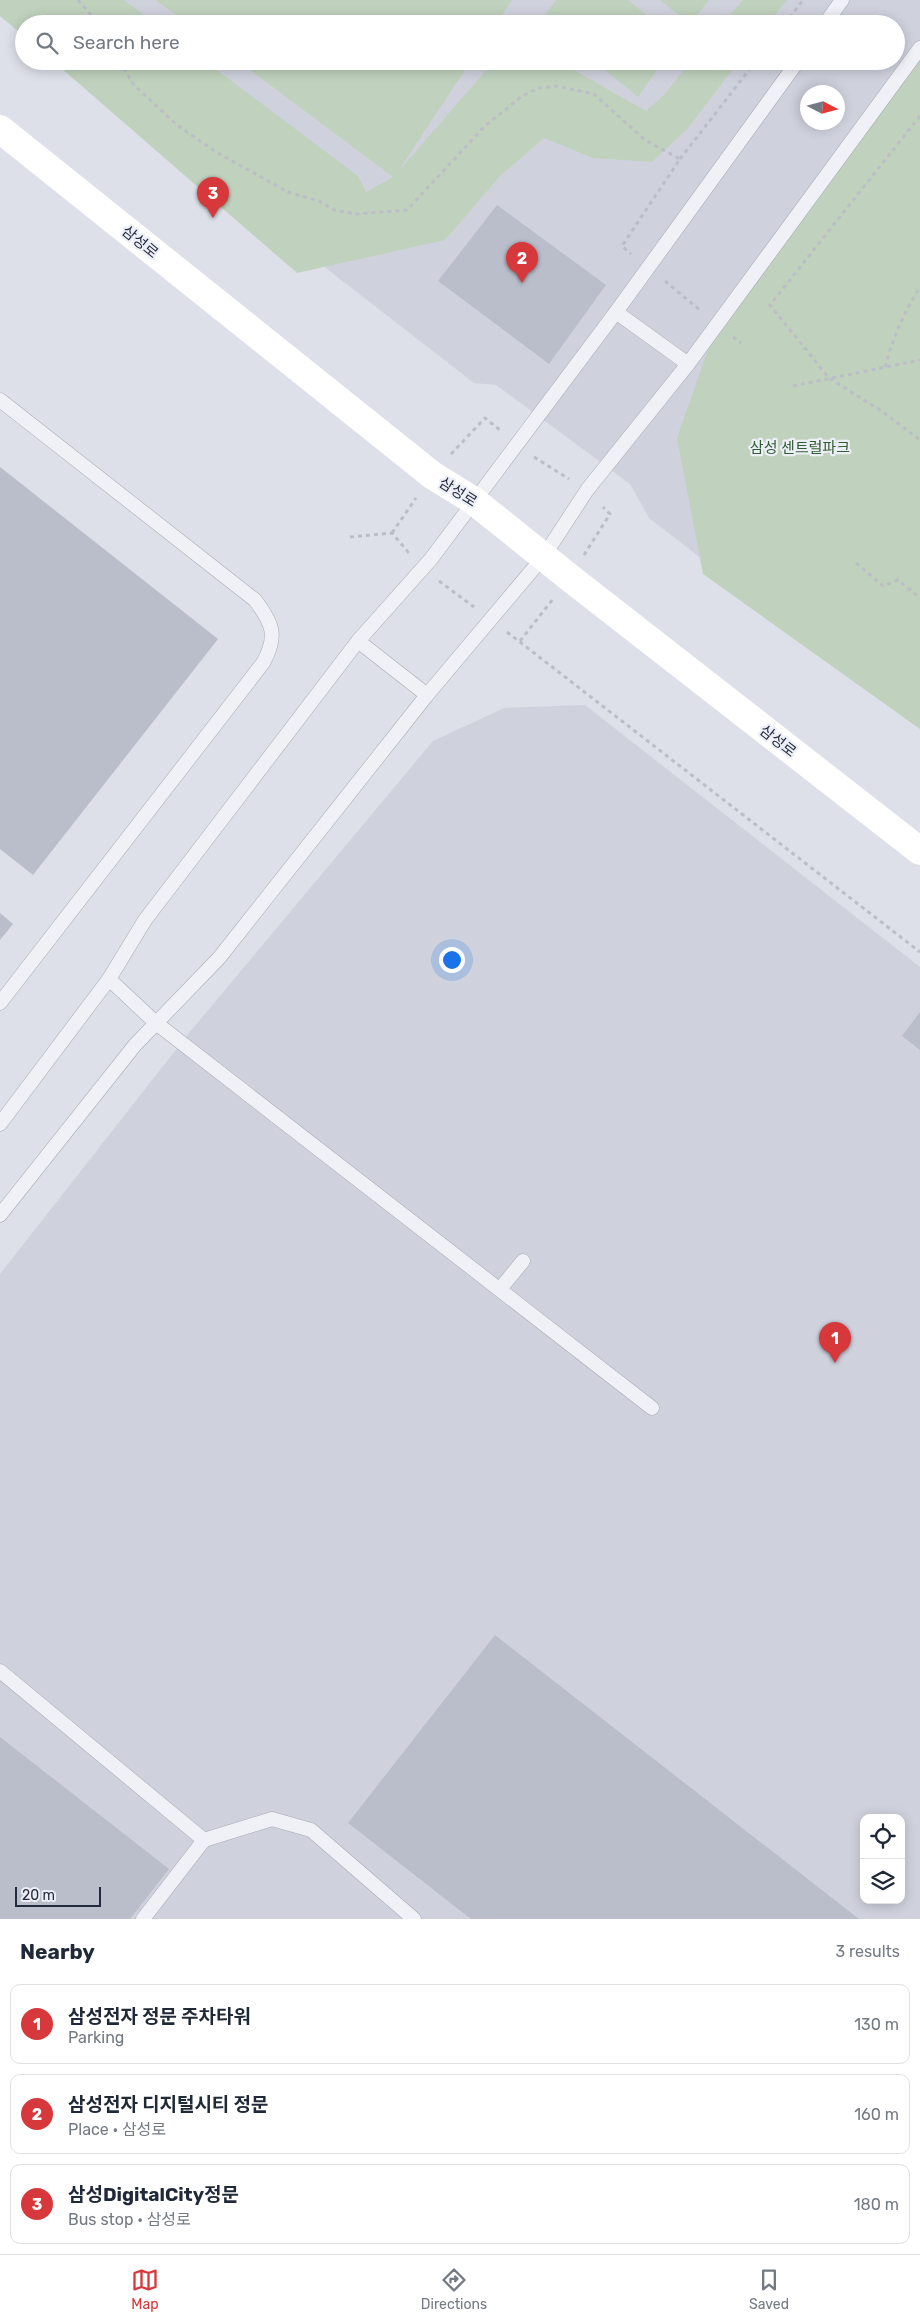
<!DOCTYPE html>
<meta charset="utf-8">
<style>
body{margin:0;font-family:Rubik,"Noto Sans KR",sans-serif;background:#f6f6f7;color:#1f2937}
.controls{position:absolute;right:15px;bottom:15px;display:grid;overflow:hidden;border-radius:10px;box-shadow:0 2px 12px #0003}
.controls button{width:45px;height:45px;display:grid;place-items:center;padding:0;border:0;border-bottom:1px solid #e0e1e3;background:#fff;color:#1f2937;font:25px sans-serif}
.compass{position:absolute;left:800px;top:85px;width:45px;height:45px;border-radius:50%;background:#fff;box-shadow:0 2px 12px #0003;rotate:96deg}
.scale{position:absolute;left:15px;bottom:12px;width:86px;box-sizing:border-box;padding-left:5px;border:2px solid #252b3f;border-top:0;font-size:14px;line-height:18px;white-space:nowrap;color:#252b3f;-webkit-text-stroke:4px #eceff6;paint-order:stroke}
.you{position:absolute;left:451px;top:959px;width:18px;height:18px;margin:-12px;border:4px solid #fff;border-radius:50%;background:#1a73e8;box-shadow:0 0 0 8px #1a73e833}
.badge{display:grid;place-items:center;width:32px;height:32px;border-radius:50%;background:#d7383b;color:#fff;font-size:16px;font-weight:700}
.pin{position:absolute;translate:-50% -41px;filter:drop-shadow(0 1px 2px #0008)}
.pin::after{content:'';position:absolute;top:26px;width:18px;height:15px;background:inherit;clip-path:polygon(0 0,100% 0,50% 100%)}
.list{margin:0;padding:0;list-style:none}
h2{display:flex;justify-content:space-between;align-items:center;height:65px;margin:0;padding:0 20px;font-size:21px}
h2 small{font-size:16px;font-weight:400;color:#747a83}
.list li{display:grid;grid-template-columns:32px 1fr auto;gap:15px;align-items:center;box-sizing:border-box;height:80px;margin:0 10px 10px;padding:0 10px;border:1px solid #e0e1e3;border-radius:10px}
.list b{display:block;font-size:19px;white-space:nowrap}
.list p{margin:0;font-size:16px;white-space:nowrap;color:#747a83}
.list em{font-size:16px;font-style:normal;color:#747a83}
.icon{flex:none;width:28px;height:28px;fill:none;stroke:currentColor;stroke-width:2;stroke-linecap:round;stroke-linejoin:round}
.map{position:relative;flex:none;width:920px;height:1919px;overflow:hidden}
.search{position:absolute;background:#fff;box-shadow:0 2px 12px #0003;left:15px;right:15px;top:15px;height:55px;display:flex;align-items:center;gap:12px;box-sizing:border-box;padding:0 18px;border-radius:28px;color:#747a83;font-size:19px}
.sheet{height:335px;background:#fff}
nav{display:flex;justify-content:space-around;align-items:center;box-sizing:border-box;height:70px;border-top:1px solid #e0e1e3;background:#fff;font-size:14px;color:#747a83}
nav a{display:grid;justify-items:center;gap:2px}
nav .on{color:#d7383b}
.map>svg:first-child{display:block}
.built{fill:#cfd2dd;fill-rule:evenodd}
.green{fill:#c0d2bd}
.building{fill:#babecb}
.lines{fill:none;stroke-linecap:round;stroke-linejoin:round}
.lane-casing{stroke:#a6aab5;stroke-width:15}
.path{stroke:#bbbec6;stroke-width:3;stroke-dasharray:4 4;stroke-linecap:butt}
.lane{stroke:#f0f1f6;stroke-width:14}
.secondary{stroke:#fff;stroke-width:28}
.labels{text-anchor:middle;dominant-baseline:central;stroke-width:4.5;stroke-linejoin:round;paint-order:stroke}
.street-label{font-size:15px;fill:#252b3f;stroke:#eceff6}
.park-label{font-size:15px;fill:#345c32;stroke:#eceff6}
</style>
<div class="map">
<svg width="920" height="1919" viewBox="0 0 920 1919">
<rect width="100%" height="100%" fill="#dde0e8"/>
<!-- built -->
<g class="built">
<path d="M 0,0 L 920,0 L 920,727 L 649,518 L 630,484 L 496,385 L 474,383 L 59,61 L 896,61 L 896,24 L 24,24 ZM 808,92 L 838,92 L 838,122 L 808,122 Z"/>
<path d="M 585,705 L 920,967 L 920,1919 L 0,1919 L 0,1274 L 189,1033 L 433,741 L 504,708 ZM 864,1818 L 901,1818 L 901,1900 L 864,1900 Z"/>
</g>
<!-- green -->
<g class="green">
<polygon points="0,0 124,0 156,24 24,24 24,36 0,16"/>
<polygon points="156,0 512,0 496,24 188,24"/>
<polygon points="556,0 628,0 658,24 547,24 542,20"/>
<polygon points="660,0 709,0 690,24"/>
<polygon points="743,0 787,0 768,24 722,24"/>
<polygon points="920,48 920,729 703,574 677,438 717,324"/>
<polygon points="53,61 205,61 358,176 366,192 393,177 238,61 471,61 397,173 494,61 558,61 646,111 664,95 691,61 739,61 688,128 652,162 593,158 544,138 501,175 445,240 297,273"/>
<polygon points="594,61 663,61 638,97"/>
</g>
<!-- building -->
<g class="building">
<polygon points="497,205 606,285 549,364 438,281"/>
<polygon points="0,467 218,639 33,875 0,849"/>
<polygon points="0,913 13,924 0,940"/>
<polygon points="920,1012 920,1050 902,1036"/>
<polygon points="495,1635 859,1919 471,1919 348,1823"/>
<polygon points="0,1737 169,1869 130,1919 0,1919"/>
</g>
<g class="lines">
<!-- lane casing -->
<g class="lane-casing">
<g id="lane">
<polyline points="825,24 842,0"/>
<polyline points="616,312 688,364"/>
<path d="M 0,400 L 255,600 C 273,624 278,636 263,663 L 0,1003"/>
<polyline points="358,641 427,695"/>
<polyline points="109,979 156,1023 652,1408"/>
<polyline points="0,1124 109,979 145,920 358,641 431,559 616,312 798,61"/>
<polyline points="0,1215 135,1045 219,958 427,695 544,556 587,490 688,364 920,48"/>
<polyline points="500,1289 523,1261"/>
<polyline points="0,1671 204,1840 272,1819 311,1830 414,1919"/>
<polyline points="143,1919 204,1840"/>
</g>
</g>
<!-- path -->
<g class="path">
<polyline points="78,0 89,12 95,24"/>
<polyline points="785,24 803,0"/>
<polyline points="120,61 133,84 177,125 216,152 288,192 319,201 334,210 356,214 407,210 485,126 522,96 539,88 556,86 594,94 645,140 680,159 622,246 631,254"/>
<polyline points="920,116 770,305 829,378 883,412 920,440"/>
<polyline points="680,159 756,61"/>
<polyline points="665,281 701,311"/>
<polyline points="733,337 741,343"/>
<path d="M 885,367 C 893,338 904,312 920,287"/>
<polyline points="793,386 920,360"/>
<polyline points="451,454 485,418 500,430"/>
<polyline points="534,457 569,479"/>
<polyline points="392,533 416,498"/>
<polyline points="350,537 392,533 409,553"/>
<polyline points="584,555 610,514 603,507"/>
<polyline points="856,563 883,586 898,580 920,598"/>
<polyline points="439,581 474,607"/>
<polyline points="507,632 920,952"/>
<polyline points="520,641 553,599"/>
</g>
<!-- lane -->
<use href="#lane" class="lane"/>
<!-- secondary -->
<polyline class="secondary" points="0,129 432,475 474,501 570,578 920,851"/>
</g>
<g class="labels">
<!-- street labels -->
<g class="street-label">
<text transform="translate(140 242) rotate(39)">삼성로</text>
<text transform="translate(458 492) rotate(32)">삼성로</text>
<text transform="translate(778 741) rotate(38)">삼성로</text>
</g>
<!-- park labels -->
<g class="park-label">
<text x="800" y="448">삼성 센트럴파크</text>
</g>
</g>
</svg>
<div class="controls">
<button><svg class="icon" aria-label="locate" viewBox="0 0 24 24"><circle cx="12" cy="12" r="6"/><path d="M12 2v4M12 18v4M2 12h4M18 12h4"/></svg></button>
<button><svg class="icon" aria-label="layers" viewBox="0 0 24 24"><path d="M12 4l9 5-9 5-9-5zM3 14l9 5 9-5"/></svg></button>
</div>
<svg class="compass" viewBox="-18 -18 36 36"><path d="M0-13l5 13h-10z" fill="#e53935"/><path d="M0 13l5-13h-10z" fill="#747a83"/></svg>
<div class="scale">20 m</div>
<div class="you"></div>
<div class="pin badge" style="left:835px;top:1363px">1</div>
<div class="pin badge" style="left:522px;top:283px">2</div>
<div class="pin badge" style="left:213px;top:218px">3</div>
<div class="search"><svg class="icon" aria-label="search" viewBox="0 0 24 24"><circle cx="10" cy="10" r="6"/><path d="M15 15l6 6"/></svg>Search here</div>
</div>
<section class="sheet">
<h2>Nearby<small>3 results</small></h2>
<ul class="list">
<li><span class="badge">1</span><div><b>삼성전자 정문 주차타워</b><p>Parking</p></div><em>130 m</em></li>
<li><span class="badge">2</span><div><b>삼성전자 디지털시티 정문</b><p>Place · 삼성로</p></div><em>160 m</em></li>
<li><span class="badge">3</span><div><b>삼성DigitalCity정문</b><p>Bus stop · 삼성로</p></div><em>180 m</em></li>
</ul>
</section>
<nav>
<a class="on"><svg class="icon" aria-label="map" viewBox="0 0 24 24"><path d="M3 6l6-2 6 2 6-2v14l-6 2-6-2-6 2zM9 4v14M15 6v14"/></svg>Map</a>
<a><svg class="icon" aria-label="directions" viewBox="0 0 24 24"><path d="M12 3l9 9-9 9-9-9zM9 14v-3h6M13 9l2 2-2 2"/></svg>Directions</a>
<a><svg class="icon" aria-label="saved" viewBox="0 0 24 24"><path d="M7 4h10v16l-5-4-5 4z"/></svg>Saved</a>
</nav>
